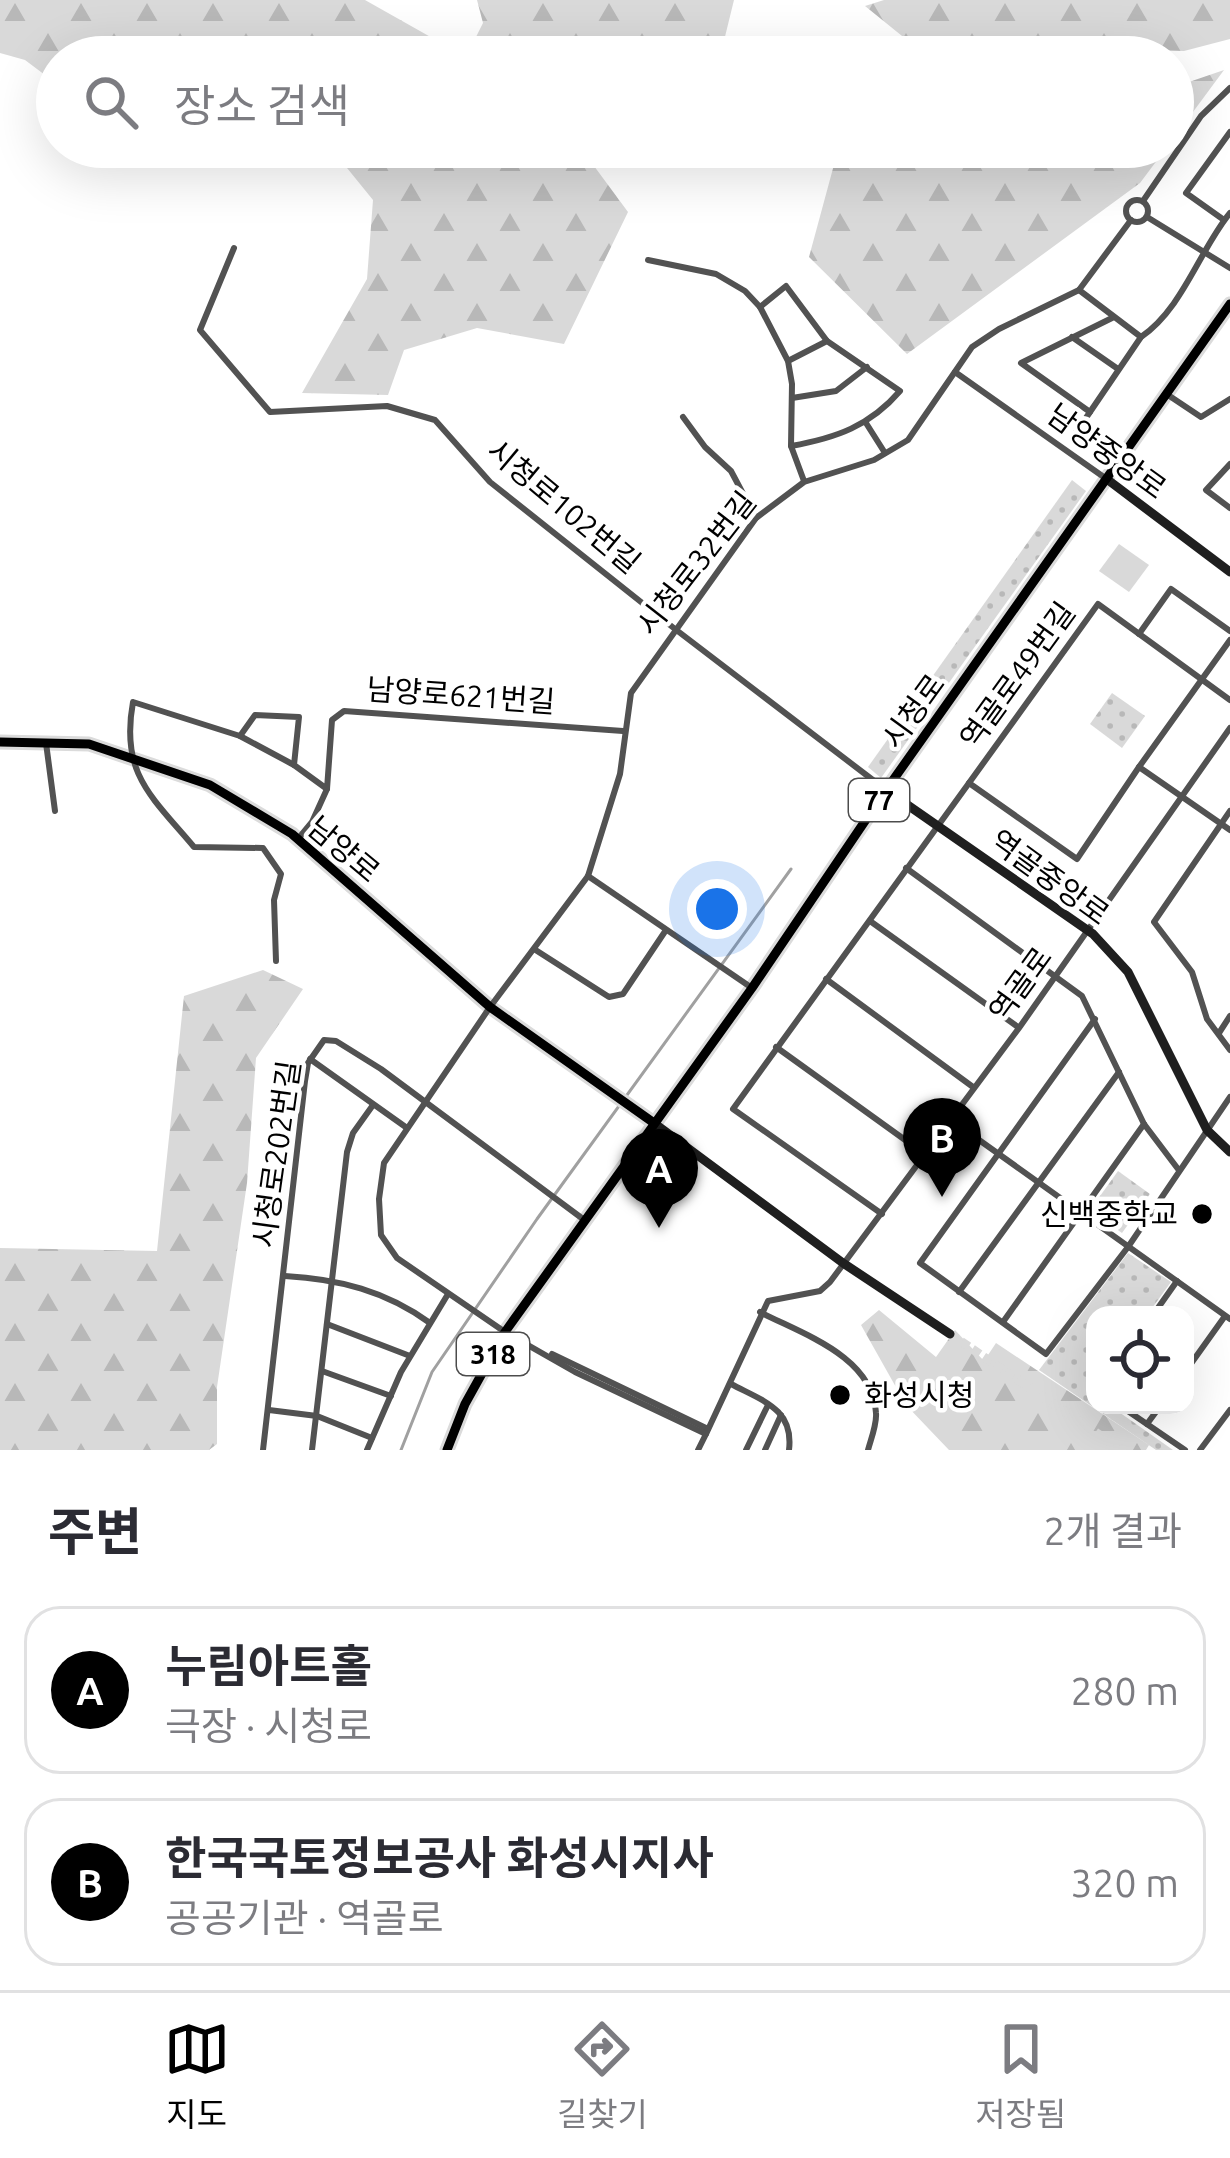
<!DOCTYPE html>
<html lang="ko">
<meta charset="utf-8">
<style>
body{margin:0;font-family:Ubuntu,"Noto Sans KR",sans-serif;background:#f2f2f3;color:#2b2b33}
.controls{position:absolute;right:36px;bottom:36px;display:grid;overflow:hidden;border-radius:24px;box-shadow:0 12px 48px #0002}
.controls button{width:108px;height:108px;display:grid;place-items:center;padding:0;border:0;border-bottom:3px solid #e1e1e2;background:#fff;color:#2b2b33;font:60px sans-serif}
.you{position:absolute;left:717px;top:909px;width:42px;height:42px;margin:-30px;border:9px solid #fff;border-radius:50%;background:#1a73e8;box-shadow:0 0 0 18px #1a73e833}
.badge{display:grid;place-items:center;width:78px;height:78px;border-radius:50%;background:#000;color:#fff;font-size:39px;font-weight:700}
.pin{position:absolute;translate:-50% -99px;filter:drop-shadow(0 3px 6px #0008)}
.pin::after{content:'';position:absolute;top:63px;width:42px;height:36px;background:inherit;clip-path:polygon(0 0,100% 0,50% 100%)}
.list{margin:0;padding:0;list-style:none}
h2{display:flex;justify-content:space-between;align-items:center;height:156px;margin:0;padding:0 48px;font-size:51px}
h2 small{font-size:39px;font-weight:400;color:#7c7c81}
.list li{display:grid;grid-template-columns:78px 1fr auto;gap:36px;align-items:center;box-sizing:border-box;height:168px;margin:0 24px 24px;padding:0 24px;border:3px solid #e1e1e2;border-radius:36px}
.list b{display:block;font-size:45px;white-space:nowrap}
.list p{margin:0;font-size:39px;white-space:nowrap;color:#7c7c81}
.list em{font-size:39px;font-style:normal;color:#7c7c81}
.icon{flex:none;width:66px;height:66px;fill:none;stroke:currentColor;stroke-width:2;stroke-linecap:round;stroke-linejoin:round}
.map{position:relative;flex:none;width:1230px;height:1450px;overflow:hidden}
.search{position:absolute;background:#fff;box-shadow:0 12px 48px #0002;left:36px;right:36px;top:36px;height:132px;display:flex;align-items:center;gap:30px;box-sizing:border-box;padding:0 42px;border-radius:66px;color:#7c7c81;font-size:45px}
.sheet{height:540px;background:#fff}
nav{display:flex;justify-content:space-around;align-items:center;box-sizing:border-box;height:168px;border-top:3px solid #e1e1e2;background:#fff;font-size:33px;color:#7c7c81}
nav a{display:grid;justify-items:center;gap:6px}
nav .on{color:#000}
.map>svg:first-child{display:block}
.grass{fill:url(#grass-dots)}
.forest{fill:url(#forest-firs)}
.garden{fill:#d9d9d9}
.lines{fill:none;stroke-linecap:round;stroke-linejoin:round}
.stream{stroke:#a0a0a0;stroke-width:3}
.secondary-tunnel{stroke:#d9d9d9;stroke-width:9;stroke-dasharray:9 4.5;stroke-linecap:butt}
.primary-casing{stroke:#dbdbdb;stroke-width:15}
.street{stroke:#525252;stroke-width:6}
.secondary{stroke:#1f1f1f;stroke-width:9}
.primary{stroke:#000;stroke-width:9}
.poi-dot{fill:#000;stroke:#fff;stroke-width:4.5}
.labels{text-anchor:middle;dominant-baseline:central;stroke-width:9;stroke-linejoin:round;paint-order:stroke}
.shield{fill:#fff;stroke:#4c4c4c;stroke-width:3}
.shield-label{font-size:27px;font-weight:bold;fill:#000}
.street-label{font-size:30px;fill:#000;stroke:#fff}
.poi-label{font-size:30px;fill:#000;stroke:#fff;text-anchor:end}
</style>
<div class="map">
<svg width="1230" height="1450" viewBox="0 0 1230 1450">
<defs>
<pattern id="grass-dots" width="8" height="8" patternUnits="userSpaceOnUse" patternTransform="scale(3)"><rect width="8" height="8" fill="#d9d9d9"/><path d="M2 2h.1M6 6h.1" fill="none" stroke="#b8b8b8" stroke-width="1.8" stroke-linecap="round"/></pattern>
<pattern id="forest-firs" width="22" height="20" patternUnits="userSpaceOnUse" patternTransform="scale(3)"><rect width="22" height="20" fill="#d9d9d9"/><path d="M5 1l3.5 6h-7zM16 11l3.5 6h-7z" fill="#b8b8b8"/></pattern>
</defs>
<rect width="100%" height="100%" fill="#fff"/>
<!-- grass -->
<g class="grass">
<polygon points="1072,480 1086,491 881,778 868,767"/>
<polygon points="1112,693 1145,716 1122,748 1090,724"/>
<polygon points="1118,1171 1150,1194 1122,1233 1090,1210"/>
<polygon points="1128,1253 1171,1282 1147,1315 1095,1315 1095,1388 1092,1393 1095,1405 1109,1405 1173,1450 1156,1450 1039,1370"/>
</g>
<!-- forest -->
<g class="forest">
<polygon points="0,0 365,0 466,57 483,23 477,0 734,0 720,57 57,57 57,84 25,60 0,53"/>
<polygon points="884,0 1230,0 1230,39 1184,51 1083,48 1053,57 928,57 865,6"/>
<polygon points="1224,70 1173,139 1173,81 1189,82"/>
<polygon points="330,147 580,147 628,212 564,344 477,328 404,350 388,395 302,393 367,279 373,200"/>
<polygon points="829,147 1167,147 1140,183 907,354 809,257 835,161"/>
<polygon points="263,970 303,989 256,1058 247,1183 217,1387 217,1444 209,1450 0,1450 0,1248 157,1251 184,996"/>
<polygon points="879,1310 936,1357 955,1330 984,1361 996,1343 1149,1445 1146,1450 949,1450 906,1405 861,1325"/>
</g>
<!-- garden -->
<polygon class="garden" points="1119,544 1149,565 1129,592 1099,571"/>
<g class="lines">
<!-- stream -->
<polyline class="stream" points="401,1450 432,1372 537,1219 791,869"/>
<!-- secondary-tunnel -->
<polyline class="secondary-tunnel" points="950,1334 1122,1450"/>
<!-- primary casing -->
<g class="primary-casing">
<g id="primary">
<polyline points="0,742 89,744 210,785 292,834 490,1007 654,1123"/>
<polyline points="447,1450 465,1404 505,1332 752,988 886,790 1230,304"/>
</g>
</g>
<!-- street -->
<g class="street">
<circle cx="1137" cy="211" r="11"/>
<polyline points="1143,201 1201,116 1230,88"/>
<polyline points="1147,217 1230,268"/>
<polyline points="1224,220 1186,193 1230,132"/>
<polyline points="234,248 200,330 270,412 387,406 435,420 490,482 675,629 886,790"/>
<polyline points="648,260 716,274 745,291 760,307 788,361 792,384 791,446 804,481"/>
<polyline points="1079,290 1141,337"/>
<path d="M 760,307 L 786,286 L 827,341 L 900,391 C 870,426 836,438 791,446"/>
<polyline points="1072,337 1118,369"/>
<polyline points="788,361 827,341"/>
<polyline points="955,372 1108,480"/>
<polyline points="1168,395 1201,417 1230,399"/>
<polyline points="792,398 836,391 867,367"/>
<polyline points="1090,412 1021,363 1112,318"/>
<polyline points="683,417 705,447 731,471 756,518"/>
<polyline points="866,423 885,453"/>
<path d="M 1073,437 L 1141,337 C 1183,308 1199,251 1230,213"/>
<polyline points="1230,464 1206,490 1230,508"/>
<polyline points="1139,634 1171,589 1230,631"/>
<polyline points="1230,700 1098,604 969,783 1077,859 1139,767 1230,830"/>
<polyline points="240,736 294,765"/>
<polyline points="46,743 55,811"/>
<polyline points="1139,767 1230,640"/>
<polyline points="1230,811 1154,922 1192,972 1207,1019 1230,1050"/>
<polyline points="298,839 312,822 327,789"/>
<polyline points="906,868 1082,996 1144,1124 1178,1169"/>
<polyline points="588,876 752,988"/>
<polyline points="870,921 1018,1027"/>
<polyline points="534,949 609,997 623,994 666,930"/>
<path d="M 276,961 L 274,900 L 281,874 L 263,848 L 194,847 C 151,796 120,773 133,702 L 240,736 L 255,715 L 299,717 L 294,765 L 327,789 L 332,720 L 344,711 L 623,731"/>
<polyline points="826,979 973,1087"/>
<polyline points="1095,1019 920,1263 1046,1354 1128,1247 1230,1097"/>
<polyline points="1219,1033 1230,1016"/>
<polyline points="776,1047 926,1155"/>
<polyline points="310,1059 407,1128"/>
<polyline points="951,1120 1230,1319"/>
<polyline points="882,1214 733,1109 969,783"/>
<path d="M 285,1276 C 339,1279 386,1291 430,1323"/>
<polyline points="959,1292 1119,1072"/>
<path d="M 760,1312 C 802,1334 873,1356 876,1413 C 877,1424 871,1439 868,1450"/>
<polyline points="1153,1315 1177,1281"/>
<polyline points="1003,1322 1144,1124"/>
<polyline points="327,1324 410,1356"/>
<polyline points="552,1354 708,1429"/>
<polyline points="322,1371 391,1396"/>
<polyline points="1185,1372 1225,1316"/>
<path d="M 731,1384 C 763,1401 794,1409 789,1450"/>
<polyline points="1119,1405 1185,1450"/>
<polyline points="269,1410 317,1416 372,1438"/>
<polyline points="1147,1424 1161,1405"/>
<polyline points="706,1434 768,1301 820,1291 830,1282 1019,1028 1230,728"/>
<polyline points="263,1450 305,1081 308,1063 324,1040 336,1041 381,1069 583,1219"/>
<polyline points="312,1450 347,1152 353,1133 373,1105"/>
<polyline points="367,1450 401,1372 448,1294"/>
<polyline points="698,1450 706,1434 575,1372 505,1332 397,1258 381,1235 379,1199 384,1163 490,1007 588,876 620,774 631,693 756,518 804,482 874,460 908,440 972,347 999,329 1079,290 1131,220"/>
<polyline points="746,1450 768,1405"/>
<polyline points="765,1450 781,1415"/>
<polyline points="1200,1450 1230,1410"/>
</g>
<!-- secondary -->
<g class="secondary">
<polyline points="1108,480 1230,572"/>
<polyline points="886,790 1093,934 1128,972 1207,1130 1230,1152"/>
<polyline points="654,1123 843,1263 950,1334"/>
</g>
<!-- primary -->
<use href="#primary" class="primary"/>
</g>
<!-- markers -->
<g class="poi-dot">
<circle cx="1202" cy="1214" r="12"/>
<circle cx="840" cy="1395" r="12"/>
</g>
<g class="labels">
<!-- shield labels -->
<g class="shield">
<rect x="849" y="779" width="60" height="42" rx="9"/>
<rect x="457" y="1333" width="72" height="42" rx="9"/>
</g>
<g class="shield-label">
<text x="879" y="800">77</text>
<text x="493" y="1354">318</text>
</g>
<!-- street labels -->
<g class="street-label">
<text transform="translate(1107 451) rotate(36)">남양중앙로</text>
<text transform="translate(564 506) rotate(40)">시청로102번길</text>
<text transform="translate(696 563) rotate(-52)">시청로32번길</text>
<text transform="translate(1017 675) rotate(-54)">역골로49번길</text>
<text transform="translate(461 695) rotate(4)">남양로621번길</text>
<text transform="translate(913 711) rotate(-54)">시청로</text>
<text transform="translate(344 849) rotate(40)">남양로</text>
<text transform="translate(1050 877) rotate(36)">역골중앙로</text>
<text transform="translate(1020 984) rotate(-54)">역골로</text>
<text transform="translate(276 1154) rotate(-82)">시청로202번길</text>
</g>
<!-- poi labels -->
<g class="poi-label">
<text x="1178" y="1214">신백중학교</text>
<text x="864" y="1395" text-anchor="start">화성시청</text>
</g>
</g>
</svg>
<div class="controls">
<button><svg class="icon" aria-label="locate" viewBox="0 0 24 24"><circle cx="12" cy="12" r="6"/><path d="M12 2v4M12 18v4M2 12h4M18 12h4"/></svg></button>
</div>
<div class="you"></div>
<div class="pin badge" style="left:659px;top:1228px">A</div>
<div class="pin badge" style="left:942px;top:1197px">B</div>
<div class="search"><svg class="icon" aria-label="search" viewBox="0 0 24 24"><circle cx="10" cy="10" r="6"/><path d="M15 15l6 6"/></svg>장소 검색</div>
</div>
<section class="sheet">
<h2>주변<small>2개 결과</small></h2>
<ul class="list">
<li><span class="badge">A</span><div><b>누림아트홀</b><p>극장 · 시청로</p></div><em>280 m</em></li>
<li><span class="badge">B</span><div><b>한국국토정보공사 화성시지사</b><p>공공기관 · 역골로</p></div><em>320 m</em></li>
</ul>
</section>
<nav>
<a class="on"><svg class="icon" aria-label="map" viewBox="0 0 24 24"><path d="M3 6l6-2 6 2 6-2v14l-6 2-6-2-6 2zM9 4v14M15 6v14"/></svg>지도</a>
<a><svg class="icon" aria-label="directions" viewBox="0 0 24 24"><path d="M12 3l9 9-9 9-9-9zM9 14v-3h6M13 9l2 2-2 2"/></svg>길찾기</a>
<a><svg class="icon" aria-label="saved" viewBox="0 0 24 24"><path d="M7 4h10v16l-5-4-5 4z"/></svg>저장됨</a>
</nav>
